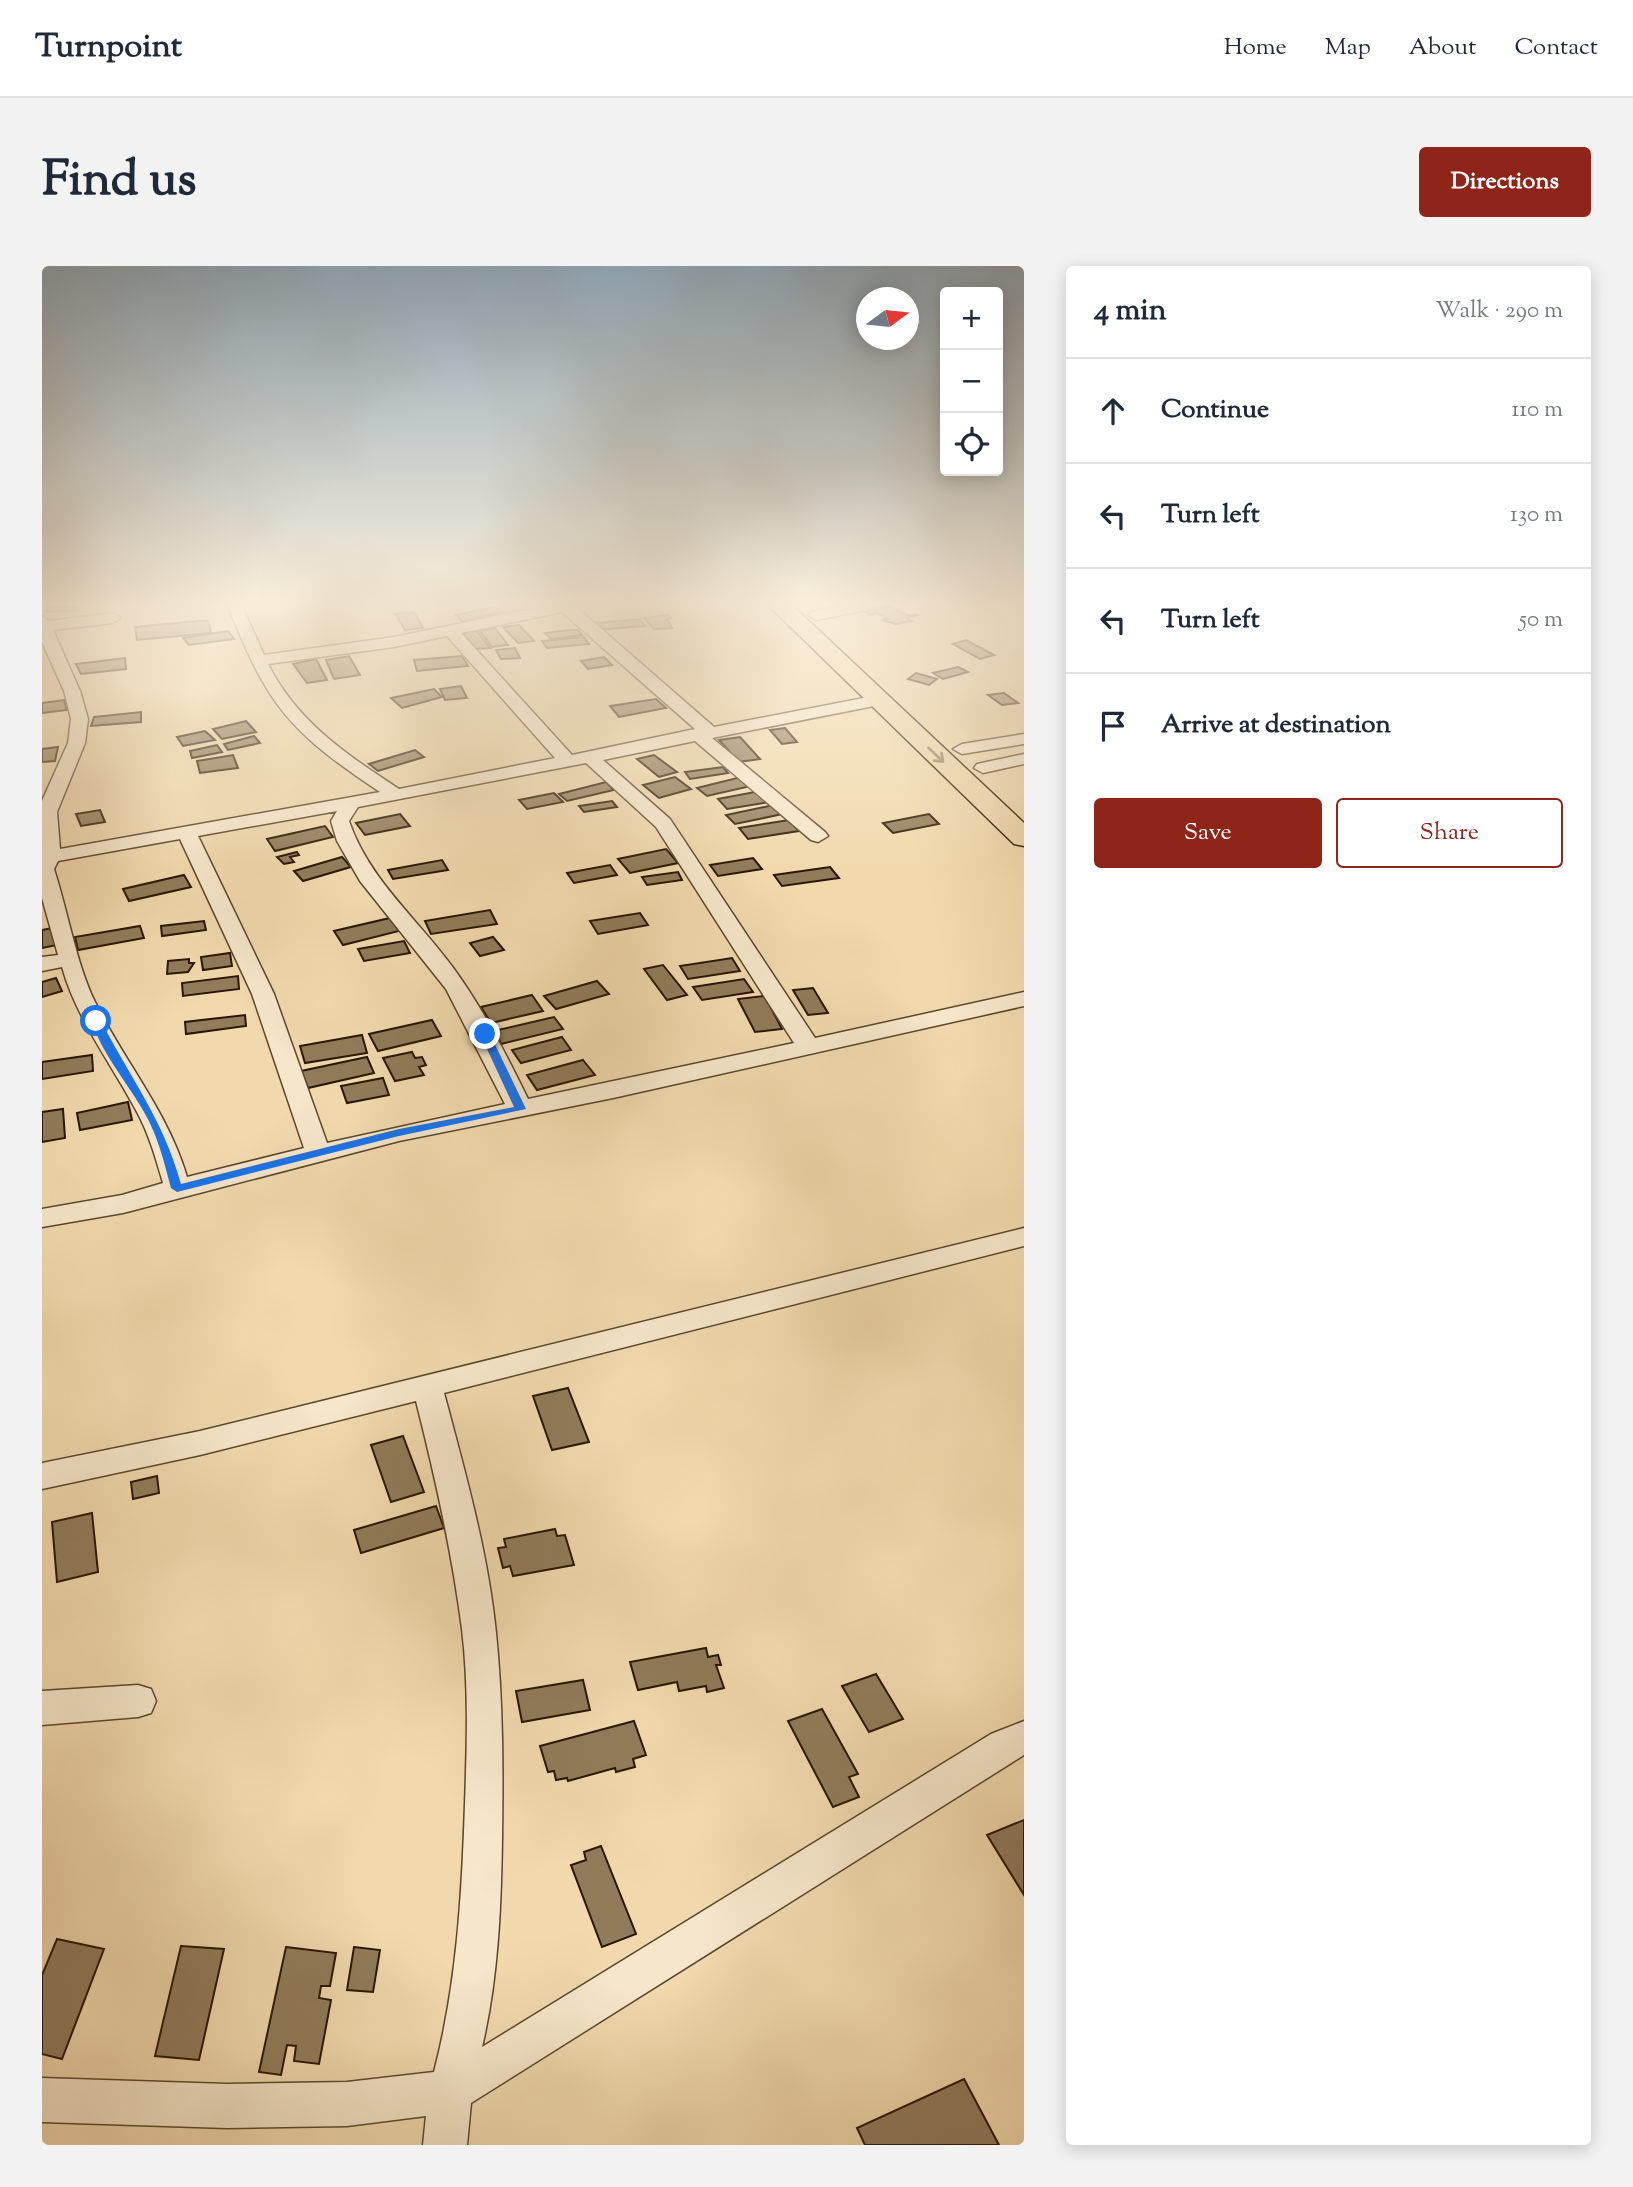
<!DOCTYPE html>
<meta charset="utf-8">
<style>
body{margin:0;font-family:"Sorts Mill Goudy",serif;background:#f2f2f3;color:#1f2937}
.controls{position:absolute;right:21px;top:21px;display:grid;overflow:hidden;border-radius:7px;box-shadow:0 4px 18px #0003}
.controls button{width:63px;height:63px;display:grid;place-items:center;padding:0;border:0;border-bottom:2px solid #e0e1e3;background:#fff;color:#1f2937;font:35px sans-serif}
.compass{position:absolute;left:814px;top:21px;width:63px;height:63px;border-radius:50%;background:#fff;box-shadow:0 4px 18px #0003;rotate:75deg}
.stop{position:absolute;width:21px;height:21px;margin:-16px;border:5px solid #1a73e8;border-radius:50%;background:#fff}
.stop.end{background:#1a73e8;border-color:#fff;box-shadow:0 2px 7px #0008}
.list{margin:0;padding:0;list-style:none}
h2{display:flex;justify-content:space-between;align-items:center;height:91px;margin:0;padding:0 28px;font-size:30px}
h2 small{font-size:23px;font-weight:400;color:#747a83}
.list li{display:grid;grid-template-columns:46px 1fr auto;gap:21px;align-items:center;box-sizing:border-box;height:105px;padding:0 28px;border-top:2px solid #e0e1e3}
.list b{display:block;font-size:26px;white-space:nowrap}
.list em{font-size:23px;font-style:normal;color:#747a83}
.actions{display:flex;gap:14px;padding:21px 28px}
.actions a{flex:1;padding:16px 0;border:2px solid #8f2418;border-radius:7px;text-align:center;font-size:24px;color:#8f2418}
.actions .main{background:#8f2418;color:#fff}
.icon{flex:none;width:38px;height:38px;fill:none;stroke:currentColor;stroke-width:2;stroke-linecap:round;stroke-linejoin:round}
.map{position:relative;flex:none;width:982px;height:1879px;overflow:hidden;border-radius:7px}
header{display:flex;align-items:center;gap:42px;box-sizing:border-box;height:98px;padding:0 35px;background:#fff;border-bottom:2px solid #e0e1e3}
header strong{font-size:33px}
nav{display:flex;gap:38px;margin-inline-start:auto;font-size:24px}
.intro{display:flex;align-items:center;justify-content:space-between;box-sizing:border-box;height:168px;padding:0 42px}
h1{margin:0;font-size:49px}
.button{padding:18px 32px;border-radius:7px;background:#8f2418;color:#fff;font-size:24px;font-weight:700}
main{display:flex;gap:42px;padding:0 42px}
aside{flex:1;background:#fff;border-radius:7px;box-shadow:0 4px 18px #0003}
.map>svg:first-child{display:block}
.building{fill:#917b5a;stroke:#281600;stroke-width:2}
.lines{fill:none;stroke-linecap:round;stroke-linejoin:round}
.minor-casing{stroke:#5a472b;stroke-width:3}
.highway-casing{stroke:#281600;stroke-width:3}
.minor{fill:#f6e6ca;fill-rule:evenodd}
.highway{fill:#f1d9ad;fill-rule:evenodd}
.oneway{stroke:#97815f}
.route{fill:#1a73e8}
</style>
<header>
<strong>Turnpoint</strong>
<nav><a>Home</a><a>Map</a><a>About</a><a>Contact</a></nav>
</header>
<div class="intro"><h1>Find us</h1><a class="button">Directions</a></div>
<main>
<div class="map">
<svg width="982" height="1879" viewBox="0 0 982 1879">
<rect width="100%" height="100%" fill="#f1d9ad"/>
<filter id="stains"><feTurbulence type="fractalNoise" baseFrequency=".00286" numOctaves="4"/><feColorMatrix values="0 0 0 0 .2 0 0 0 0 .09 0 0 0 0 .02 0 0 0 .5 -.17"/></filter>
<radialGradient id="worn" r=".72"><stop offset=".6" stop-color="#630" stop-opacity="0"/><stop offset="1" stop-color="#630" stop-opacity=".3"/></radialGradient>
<!-- building -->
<g class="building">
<polygon points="5,340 37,340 36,344 4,346"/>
<polygon points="845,340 865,349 877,349 865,352 870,355 854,358 840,354 845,353 835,347 828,349 822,345"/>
<polygon points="452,341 461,346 421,356 414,349"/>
<polygon points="372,346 381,362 363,364 353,348"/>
<polygon points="626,349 629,352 625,353 630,362 612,363 602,352"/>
<polygon points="598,353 603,360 556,364 551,357"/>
<polygon points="166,354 169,367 95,374 93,361"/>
<polygon points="477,359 492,375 476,377 461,361"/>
<polygon points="453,362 466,379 450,381 438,365"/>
<polygon points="528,364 536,364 540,369 509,373 503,367"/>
<polygon points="186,365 192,373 147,379 141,372"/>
<polygon points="435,365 448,382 434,383 420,367"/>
<polygon points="542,371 547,378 505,382 500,375"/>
<polygon points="924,374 952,389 938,393 911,378"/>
<polygon points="473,382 478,392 459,393 454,384"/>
<polygon points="307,390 318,409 292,413 284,394"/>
<polygon points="420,390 426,400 375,405 372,394"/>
<polygon points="562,391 570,399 546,403 539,395"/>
<polygon points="83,392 84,403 39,408 34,398"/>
<polygon points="274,393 285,414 265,417 251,398"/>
<polygon points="916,401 926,406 901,413 891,407"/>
<polygon points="874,407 895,413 887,419 866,413"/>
<polygon points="419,420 425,432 403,434 398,423"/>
<polygon points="392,423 400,431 360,442 349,432"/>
<polygon points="962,427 976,437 960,439 946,429"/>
<polygon points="614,433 624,442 577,451 568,440"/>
<polygon points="22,434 25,444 0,447 0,437"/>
<polygon points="99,446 99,456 49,460 52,451"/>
<polygon points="204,455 214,466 180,473 171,463"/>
<polygon points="743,462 755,476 740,478 728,464"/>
<polygon points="163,465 173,474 141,480 135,471"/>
<polygon points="212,470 218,477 186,484 182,478"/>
<polygon points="698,471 718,493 697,496 677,474"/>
<polygon points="175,479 180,486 150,492 148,485"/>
<polygon points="16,481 13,495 0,496 0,483"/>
<polygon points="373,484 382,491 336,505 327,498"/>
<polygon points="191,489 196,502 158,507 155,495"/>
<polygon points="612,489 635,506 617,511 595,493"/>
<polygon points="681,501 686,507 648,513 643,506"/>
<polygon points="633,511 649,523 617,532 601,519"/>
<polygon points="699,511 709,520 665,530 655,522"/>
<polygon points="564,516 572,524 525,535 517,528"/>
<polygon points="718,525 728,536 685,543 676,533"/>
<polygon points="512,527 521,536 485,543 477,534"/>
<polygon points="570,535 575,541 542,546 537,540"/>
<polygon points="732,539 741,548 693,558 684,549"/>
<polygon points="58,544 63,556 39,560 34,548"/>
<polygon points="358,548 368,560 323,569 314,557"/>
<polygon points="887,548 897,558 851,567 841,557"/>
<polygon points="747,554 757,565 706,573 697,562"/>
<polygon points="283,560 291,571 233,585 225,573"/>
<polygon points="624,583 636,597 588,607 576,593"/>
<polygon points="255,586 257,589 248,591 252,596 242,598 235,591"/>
<polygon points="300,591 309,601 261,615 252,605"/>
<polygon points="711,592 720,603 676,610 668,599"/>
<polygon points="400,594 406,604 351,613 346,604"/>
<polygon points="568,599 575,609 532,617 525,607"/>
<polygon points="788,601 797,612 740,620 732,609"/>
<polygon points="636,606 640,614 605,619 600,611"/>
<polygon points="142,609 149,621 87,635 81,623"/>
<polygon points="448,644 455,658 389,668 383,655"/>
<polygon points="598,647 606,659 556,668 548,655"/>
<polygon points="348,652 357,665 301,679 292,665"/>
<polygon points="162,655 164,664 120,670 119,660"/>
<polygon points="98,660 102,672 36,684 33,671"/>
<polygon points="11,662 15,679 0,682 0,664"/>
<polygon points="451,671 462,684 438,690 428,677"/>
<polygon points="362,675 368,687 322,695 316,683"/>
<polygon points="188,687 190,700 161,704 159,691"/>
<polygon points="690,692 698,705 646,713 638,700"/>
<polygon points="147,693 147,697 152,697 146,706 125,708 126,695"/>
<polygon points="621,699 645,729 625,734 602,703"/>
<polygon points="196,710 197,723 141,730 140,717"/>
<polygon points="14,712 20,725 0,731 0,716"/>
<polygon points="702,713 711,726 660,734 651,721"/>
<polygon points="555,715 567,728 514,743 502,730"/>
<polygon points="771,722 786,747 766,749 751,724"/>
<polygon points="490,729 501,745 449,757 439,741"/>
<polygon points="723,730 740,763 713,766 696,733"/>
<polygon points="203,749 204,760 144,768 143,756"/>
<polygon points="512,751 521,763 459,778 452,765"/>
<polygon points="390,754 399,770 336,785 327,768"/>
<polygon points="320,769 325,787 263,797 258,780"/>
<polygon points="520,771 529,784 479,797 470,784"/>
<polygon points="370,786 373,792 380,791 384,799 377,801 382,809 353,815 341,792"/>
<polygon points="50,789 51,805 0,813 0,796"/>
<polygon points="325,791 332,807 266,822 259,805"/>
<polygon points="541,794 553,809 495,824 485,809"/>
<polygon points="341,812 347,829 305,837 299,820"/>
<polygon points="86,836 90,854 38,864 35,847"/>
<polygon points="21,843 23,872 0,876 0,846"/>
<polygon points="526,1122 547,1176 510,1184 491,1130"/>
<polygon points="361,1170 382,1226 349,1236 329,1179"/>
<polygon points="115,1210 117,1227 91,1233 89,1216"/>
<polygon points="394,1240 402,1262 319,1287 312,1264"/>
<polygon points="50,1247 56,1306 15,1316 10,1256"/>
<polygon points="513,1263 515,1270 523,1269 532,1299 471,1310 468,1300 461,1302 456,1282 464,1281 462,1273"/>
<polygon points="664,1382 666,1391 676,1389 679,1399 674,1399 682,1422 665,1426 664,1420 637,1425 635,1416 596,1424 588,1396"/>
<polygon points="834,1408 861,1453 827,1466 800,1420"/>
<polygon points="541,1414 548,1444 480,1456 474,1425"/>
<polygon points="780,1443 816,1508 807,1511 817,1531 791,1541 746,1455"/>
<polygon points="592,1455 604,1489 591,1493 593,1501 574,1506 573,1502 526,1515 525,1512 514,1514 512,1505 506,1506 498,1480"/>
<polygon points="982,1554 982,1629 945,1569"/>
<polygon points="559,1580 594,1668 560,1681 529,1599 544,1594 542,1586"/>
<polygon points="15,1673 62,1683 20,1793 0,1788 0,1709"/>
<polygon points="139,1680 182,1683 157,1794 113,1790"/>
<polygon points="244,1681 294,1687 288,1720 279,1720 277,1732 289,1734 277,1798 252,1795 254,1780 245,1779 239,1809 217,1806"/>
<polygon points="312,1681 338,1684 331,1726 305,1724"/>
<polygon points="922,1813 957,1879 823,1879 815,1862"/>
</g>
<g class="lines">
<!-- minor casing -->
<g class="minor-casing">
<g id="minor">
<path d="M 186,340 L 200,340 L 222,389 L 352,371 L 504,340 L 533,340 L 672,461 L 837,429 L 843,430 L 843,438 L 837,439 L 670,472 L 783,566 L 786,570 L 776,576 L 769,574 L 653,475 L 561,494 L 628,553 L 773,772 L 982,726 L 982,740 L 571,832 L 357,875 L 81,947 L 0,961 L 0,943 L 80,929 L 121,917 C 114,893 107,868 95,846 C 69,797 35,754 20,701 L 0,705 L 0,691 L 16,689 L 0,632 L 0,535 L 26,477 L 29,453 L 22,425 L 0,376 L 0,350 L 7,355 L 71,347 L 79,352 L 71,357 L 11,364 L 38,425 L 46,453 L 43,477 L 15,546 L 18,583 L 338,526 C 248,466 226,441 186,340 ZM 520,346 L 653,463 L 530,489 L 419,367 ZM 405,370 L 513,492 L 357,523 C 304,488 255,456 226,398 L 352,381 ZM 544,497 L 614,561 L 752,777 L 486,833 C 464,788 441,743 412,703 C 376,653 327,614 307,555 L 316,541 ZM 295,545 L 289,555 L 295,575 L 318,615 L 404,723 L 463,838 L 285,877 L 232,728 L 156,570 ZM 138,573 L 210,728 L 262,882 L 145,911 C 125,844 83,797 53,736 C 35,700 25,643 12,603 L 16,595 Z"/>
<polygon points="798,340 831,340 824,344 774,354 766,349 769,346"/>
<polygon points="982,468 982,478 920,488 911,483 920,478"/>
<polygon points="982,488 982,498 941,507 932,502 935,498"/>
<path d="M 982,962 L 982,980 L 402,1127 C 423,1206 446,1286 454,1367 C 461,1436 461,1505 460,1574 C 459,1642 456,1714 440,1781 L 949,1468 L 982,1455 L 982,1489 L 429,1837 L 425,1879 L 381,1879 L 384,1850 L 305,1860 L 185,1862 L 0,1856 L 0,1812 L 185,1818 L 305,1816 L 392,1806 C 415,1718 420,1628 423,1538 C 425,1480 427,1420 420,1363 C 410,1286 393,1210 374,1135 L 158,1189 L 0,1223 L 0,1197 L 158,1165 Z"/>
<polygon points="96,1419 109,1423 114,1435 109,1447 96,1451 0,1459 0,1425"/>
</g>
</g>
<!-- highway casing -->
<g class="highway-casing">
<polygon id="highway" points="727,340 751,340 982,557 982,580 972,578"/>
</g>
<!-- minor -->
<use href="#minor" class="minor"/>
<!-- highway -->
<use href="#highway" class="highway"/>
</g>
<!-- one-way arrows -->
<defs><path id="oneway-shaft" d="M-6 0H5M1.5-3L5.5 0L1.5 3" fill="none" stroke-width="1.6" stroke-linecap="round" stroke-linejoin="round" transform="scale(1.75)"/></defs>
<use class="oneway" href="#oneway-shaft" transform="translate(894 489) rotate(44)"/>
<!-- sky -->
<linearGradient id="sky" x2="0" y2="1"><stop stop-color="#90a8b9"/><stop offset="0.56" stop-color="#f9eeda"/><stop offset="1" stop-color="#f9eeda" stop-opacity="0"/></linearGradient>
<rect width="982" height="603" fill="url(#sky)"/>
<!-- route -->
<path class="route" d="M 51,753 L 59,755 C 89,813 121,853 139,918 L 357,863 L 472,841 L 438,768 L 443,765 L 448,768 L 484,843 L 357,870 L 135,926 L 129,922 C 122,896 116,870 102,846 C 91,825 50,774 51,753 Z"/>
<rect width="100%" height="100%" filter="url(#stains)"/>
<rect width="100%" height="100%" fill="url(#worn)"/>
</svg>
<div class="controls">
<button>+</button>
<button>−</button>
<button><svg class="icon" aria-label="locate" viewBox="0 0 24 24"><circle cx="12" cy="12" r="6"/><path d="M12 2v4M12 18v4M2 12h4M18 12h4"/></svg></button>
</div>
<svg class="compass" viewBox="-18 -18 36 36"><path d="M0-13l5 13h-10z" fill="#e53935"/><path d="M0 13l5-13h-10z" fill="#747a83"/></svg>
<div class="stop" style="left:54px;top:755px"></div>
<div class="stop end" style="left:443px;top:768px"></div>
</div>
<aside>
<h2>4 min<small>Walk · 290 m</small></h2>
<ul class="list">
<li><svg class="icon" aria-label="ahead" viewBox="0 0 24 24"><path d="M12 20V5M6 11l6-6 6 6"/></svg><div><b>Continue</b></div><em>110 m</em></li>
<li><svg class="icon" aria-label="left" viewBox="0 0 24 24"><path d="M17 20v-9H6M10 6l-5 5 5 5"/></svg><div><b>Turn left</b></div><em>130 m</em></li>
<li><svg class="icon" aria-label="left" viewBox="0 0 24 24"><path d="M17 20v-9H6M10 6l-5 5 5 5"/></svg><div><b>Turn left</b></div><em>50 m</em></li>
<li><svg class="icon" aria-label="arrive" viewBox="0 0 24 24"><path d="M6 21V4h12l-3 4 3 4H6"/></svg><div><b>Arrive at destination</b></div></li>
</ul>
<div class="actions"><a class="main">Save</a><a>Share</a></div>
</aside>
</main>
